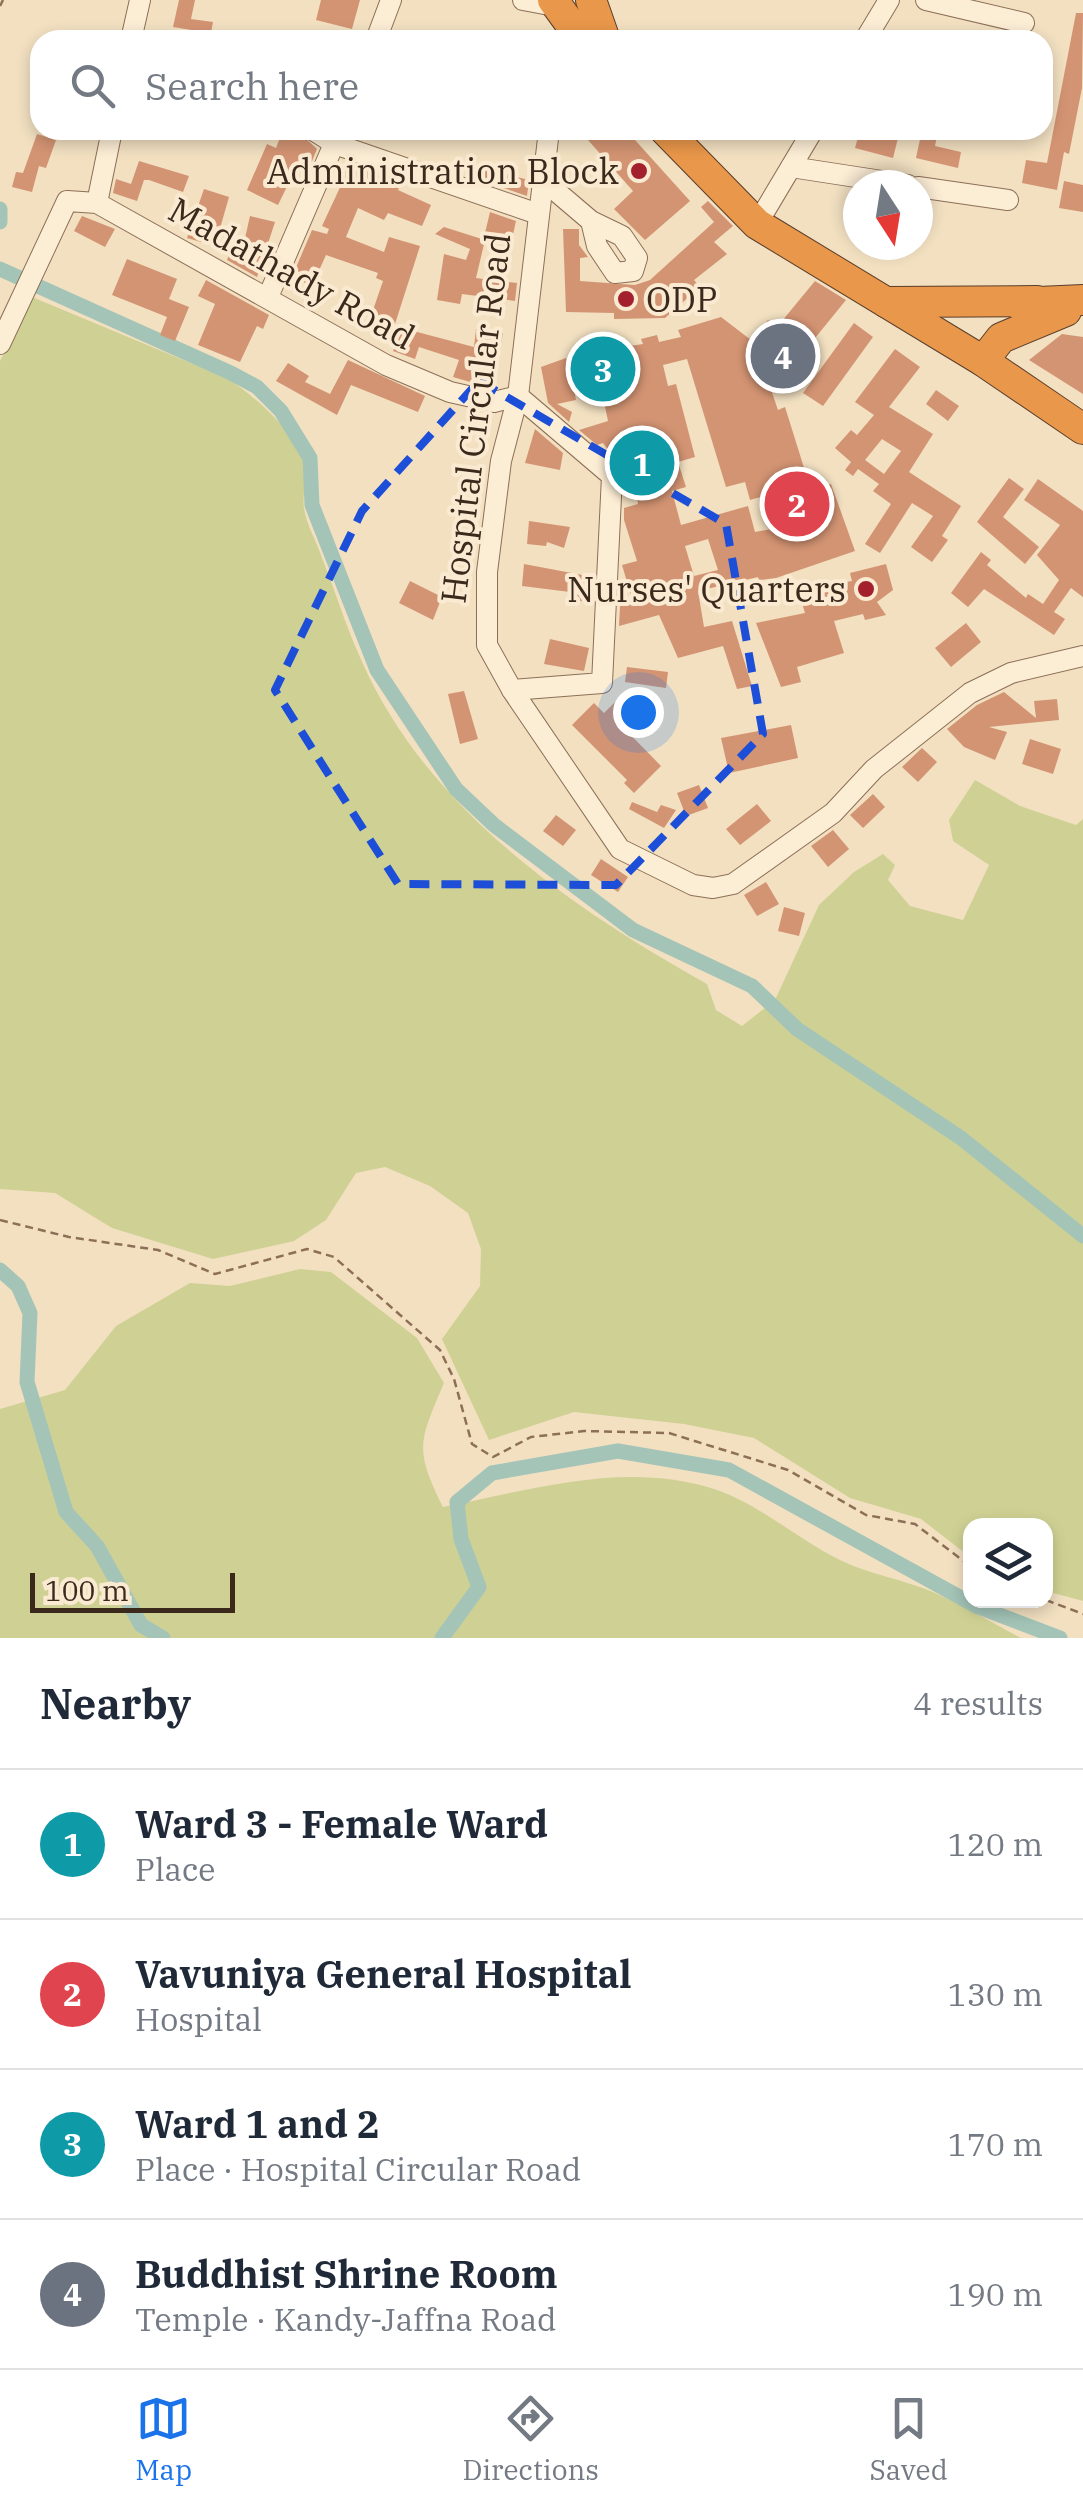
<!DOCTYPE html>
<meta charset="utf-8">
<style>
body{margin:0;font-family:"IBM Plex Serif",serif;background:#f2f2f3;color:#1f2937}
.controls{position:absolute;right:30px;bottom:30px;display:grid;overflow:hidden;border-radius:20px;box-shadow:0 5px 15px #0003}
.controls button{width:90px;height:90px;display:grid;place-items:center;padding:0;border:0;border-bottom:2px solid #e0e1e3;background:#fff;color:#1f2937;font:50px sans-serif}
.compass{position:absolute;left:843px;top:170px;width:90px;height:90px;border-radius:50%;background:#fff;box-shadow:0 5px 15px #0003;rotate:168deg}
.scale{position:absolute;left:30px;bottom:25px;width:205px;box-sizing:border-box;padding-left:10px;border:5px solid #3b291c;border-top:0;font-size:28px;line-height:35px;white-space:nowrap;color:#3b291c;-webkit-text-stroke:8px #f9ead1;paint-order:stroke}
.you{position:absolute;left:638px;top:712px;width:35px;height:35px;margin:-25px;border:8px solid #fff;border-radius:50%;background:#1a73e8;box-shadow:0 0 0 15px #1a73e833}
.badge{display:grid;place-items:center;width:65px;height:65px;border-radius:50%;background:#1a73e8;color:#fff;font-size:32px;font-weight:700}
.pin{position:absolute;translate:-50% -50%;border:5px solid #fff;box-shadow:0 2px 10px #0006}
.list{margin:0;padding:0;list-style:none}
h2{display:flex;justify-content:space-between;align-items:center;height:130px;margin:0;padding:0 40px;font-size:42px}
h2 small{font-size:32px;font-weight:400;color:#747a83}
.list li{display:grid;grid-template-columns:65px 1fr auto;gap:30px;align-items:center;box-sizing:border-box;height:150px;padding:0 40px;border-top:2px solid #e0e1e3}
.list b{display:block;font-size:38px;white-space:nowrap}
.list p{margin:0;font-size:32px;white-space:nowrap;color:#747a83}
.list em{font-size:32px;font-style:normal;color:#747a83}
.icon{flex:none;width:55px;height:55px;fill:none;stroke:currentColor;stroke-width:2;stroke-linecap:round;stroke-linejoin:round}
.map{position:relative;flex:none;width:1083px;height:1638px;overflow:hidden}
.search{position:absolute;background:#fff;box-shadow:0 5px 15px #0003;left:30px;right:30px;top:30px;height:110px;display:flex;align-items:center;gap:25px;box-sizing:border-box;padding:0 35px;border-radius:30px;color:#747a83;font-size:38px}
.sheet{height:730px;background:#fff}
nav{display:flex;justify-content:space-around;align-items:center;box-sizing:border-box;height:140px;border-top:2px solid #e0e1e3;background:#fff;font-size:28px;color:#747a83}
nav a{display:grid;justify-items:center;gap:5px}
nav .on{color:#1a73e8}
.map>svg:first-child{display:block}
.green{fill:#cfd194}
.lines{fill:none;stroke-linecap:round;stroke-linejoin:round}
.canal{stroke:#a4c4b8;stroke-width:15}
.building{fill:#d39473;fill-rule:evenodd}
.minor-casing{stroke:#8d6f57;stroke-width:22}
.highway-casing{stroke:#5a3e2b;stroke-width:32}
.path{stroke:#8d6f57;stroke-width:2.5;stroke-dasharray:8 5;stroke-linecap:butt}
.minor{stroke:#fcedd5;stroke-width:20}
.highway{stroke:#e9974a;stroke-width:30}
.marked{fill:none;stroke:#1d4ed8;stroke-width:8;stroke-dasharray:20 12;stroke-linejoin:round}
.poi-dot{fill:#a2212c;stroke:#f9ead1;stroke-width:4}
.labels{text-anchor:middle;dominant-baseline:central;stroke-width:8;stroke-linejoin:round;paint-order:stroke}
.poi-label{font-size:35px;fill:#3b291c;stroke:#f9ead1;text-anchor:end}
.street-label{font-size:35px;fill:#3b291c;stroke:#f9ead1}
</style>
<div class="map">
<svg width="1083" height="1638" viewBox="0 0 1083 1638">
<rect width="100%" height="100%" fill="#f2e0c1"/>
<!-- green -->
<g class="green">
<path d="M 32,297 L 229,379 C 256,398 302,436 305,470 C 307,482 302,496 304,508 C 306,524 317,542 322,558 C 336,593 347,630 363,664 C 429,810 571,908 707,984 L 716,1010 L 742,1026 L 775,1000 L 819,905 L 854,872 L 883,854 L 895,865 L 888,880 L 910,906 L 963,920 L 989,865 L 953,841 L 949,820 L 975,780 L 1020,806 L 1076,825 L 1083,819 L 1083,1601 L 1046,1591 L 1046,1526 L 970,1526 L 970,1557 L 921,1519 L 850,1498 L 754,1438 L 684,1424 L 574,1412 L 489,1440 L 442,1339 L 480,1286 L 481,1249 L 468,1213 L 430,1186 L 385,1167 L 356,1173 L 326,1220 L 294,1241 L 213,1259 L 112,1228 L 55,1193 L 0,1189 L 0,361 Z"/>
<path d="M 300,1269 L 331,1272 L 417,1338 L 444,1383 C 419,1442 414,1449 443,1507 C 531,1490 625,1460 714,1489 C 758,1503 797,1539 840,1560 C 871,1575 902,1579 933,1592 C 963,1605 992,1623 1021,1638 L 0,1638 L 0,1409 L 65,1390 L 116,1326 L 190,1283 L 230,1286 Z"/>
</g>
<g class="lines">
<!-- canal -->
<g class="canal">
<polyline points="0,209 0,222"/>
<polyline points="0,269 231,373 257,387 281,411 310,458 312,505 377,670 456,789 494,825 633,930 752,986 797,1029 961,1138 1083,1236"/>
<polyline points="0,1270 18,1286 30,1313 27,1382 66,1512 97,1546 141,1625 163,1638"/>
<polyline points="442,1638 479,1587 461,1539 457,1502 492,1473 618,1451 729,1470 976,1606 1060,1638"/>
</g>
</g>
<!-- building -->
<g class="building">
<polygon points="179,0 195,0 191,19 213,22 211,33 173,27"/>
<polygon points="321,0 360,0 352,29 316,20"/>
<polygon points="1076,13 1083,13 1082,88 1069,154 1064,152 1057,190 1022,183 1026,160 1047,163"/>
<polygon points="283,130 300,133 317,149 310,166 299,162 278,205 247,190 267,144 276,148"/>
<polygon points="599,130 626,130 690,201 645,240 614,209 633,191 588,140"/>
<polygon points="860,130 900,130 893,158 855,148"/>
<polygon points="922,130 938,130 935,146 961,152 958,168 916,158"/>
<polygon points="37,134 56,140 46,168 39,166 32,192 12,187 16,172 23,173"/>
<polygon points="139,161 189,176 183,192 149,180 144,180 137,201 113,193 116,179 131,184"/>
<polygon points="346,162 401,184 398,190 431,205 422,226 388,213 384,220 358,208 346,237 384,252 389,237 420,246 395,324 371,316 383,281 376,278 378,273 326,255 312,286 292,277 312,230 327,234 329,229 322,226 343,181"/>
<polygon points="481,168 529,180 527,196 478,179"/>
<polygon points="1064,181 1083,185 1083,212 1059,208"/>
<polygon points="204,189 229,197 215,246 187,238"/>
<polygon points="708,201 733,226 714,242 727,254 694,280 700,287 665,318 614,319 614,313 566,312 563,229 579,229 579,245 588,257 580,258 580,281 635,285 650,280 714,222 701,207"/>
<polygon points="490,212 516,221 512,239 485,233"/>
<polygon points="82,216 115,229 105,247 74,231"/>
<polygon points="250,216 275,222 257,277 227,260 230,252 241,256"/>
<polygon points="444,227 485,240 476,278 517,283 515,301 462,294 460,304 437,300 444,254 466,260 470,249 435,234"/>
<polygon points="127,259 177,279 169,299 189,307 175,341 160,335 167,317 112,295"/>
<polygon points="206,280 269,315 263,329 257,326 240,362 198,345 215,304 198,296"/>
<path d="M 815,281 L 846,300 L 811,343 L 788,324 L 796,358 L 789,369 L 764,369 L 778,410 L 785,407 L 811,490 L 831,484 L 855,551 L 776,578 L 759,580 L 758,577 L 698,591 L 704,627 L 732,621 L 752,686 L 737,689 L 723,646 L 678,658 L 659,615 L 619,626 L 620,606 L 633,602 L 622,565 L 637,561 L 624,520 L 624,508 L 638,504 L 635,483 L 625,486 L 624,470 L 603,443 L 597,445 L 579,430 L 608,421 L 600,383 L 574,390 L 576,400 L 557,404 L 572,412 L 569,422 L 548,403 L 541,367 L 566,358 L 567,363 L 593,357 L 592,352 L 643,344 L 641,339 L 657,335 L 659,342 L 681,337 L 678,330 L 721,317 L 751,340 L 768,320 L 777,327 ZM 687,359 L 726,487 L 745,482 L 750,500 L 767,495 L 777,528 L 755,532 L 748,506 L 681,525 L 672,491 L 686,487 L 678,462 L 695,457 L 676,384 L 668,386 L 663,365 ZM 708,539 L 718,570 L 694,576 L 685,546 Z"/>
<polygon points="854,323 873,337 823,406 803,393"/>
<polygon points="402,328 474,347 476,329 503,333 499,354 488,353 477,384 453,377 459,360 419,347 415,359 393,351"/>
<polygon points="1062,334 1083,337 1083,394 1029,360"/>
<path d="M 895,349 L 920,367 L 889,407 L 933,434 L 909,472 L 961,506 L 942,536 L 948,540 L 932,562 L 911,547 L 933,516 L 912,503 L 880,553 L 865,544 L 891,504 L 873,491 L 879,484 L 858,469 L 853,476 L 845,470 L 851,462 L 835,448 L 851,430 L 857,435 L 874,415 L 855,402 ZM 882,439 L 901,451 L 884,474 L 865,460 Z"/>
<polygon points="348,360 425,396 418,412 351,385 337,415 276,381 288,363 309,376 305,382 330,394"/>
<polygon points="936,390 959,406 948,421 926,404"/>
<polygon points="535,429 563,453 560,470 525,463"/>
<polygon points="1009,478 1024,489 1003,517 1039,547 1025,564 977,522"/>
<polygon points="1038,479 1083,511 1083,597 1071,588 1054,612 1065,619 1054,635 984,589 968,607 951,593 981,552 991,560 987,565 1026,598 1028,594 1043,604 1059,580 1037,555 1060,525 1024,500"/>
<polygon points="529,521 570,527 564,548 547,542 546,546 527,544"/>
<polygon points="524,564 593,577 592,603 569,599 570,592 522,586"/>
<polygon points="886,564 893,590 877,602 886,615 865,620 863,614 834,621 844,653 797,667 801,682 781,687 756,623 805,613 798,590 852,581 850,573"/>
<polygon points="410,581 442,597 433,620 399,603"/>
<polygon points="966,623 981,642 951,667 935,648"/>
<polygon points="550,639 589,648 584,671 544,664"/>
<polygon points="627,667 668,672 666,688 625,682"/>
<polygon points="464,691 478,739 460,744 448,694"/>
<polygon points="1004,692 1036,718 1034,701 1057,699 1059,720 989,727 1007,732 995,760 964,747 947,729 977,705"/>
<polygon points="615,702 628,714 619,723 661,766 634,793 624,783 627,780 572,725 594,703 604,713"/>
<polygon points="791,725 798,758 729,773 721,738"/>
<polygon points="1030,739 1061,749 1053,774 1022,764"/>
<polygon points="922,748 937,762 918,782 902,767"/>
<polygon points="699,785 708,808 686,816 677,793"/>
<polygon points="873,794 885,807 863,828 850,815"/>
<polygon points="632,802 657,812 661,805 676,810 664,828 629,809"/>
<polygon points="757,804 771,821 740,845 726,829"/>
<polygon points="556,815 576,830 563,846 543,831"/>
<polygon points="833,830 849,849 828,867 811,846"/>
<polygon points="601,859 628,877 618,892 591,875"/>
<polygon points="766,882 779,904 757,916 744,895"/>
<polygon points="784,907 805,913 799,936 778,931"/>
</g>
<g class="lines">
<!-- minor casing -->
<g class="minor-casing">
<g id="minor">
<polyline points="523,0 555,6"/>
<polyline points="926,0 1024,23"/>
<polyline points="131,40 140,0"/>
<polyline points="376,40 391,0"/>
<polyline points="865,40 889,0"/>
<polyline points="313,130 335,144 538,214"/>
<polyline points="549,130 518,396 501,461 487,572 487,645 512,690 620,849 693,885 713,888 733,884 833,813 874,769 970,693 1011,673 1083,656"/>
<polyline points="791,167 908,185"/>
<polyline points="544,181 591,221 622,236 637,258 633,271 615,273 597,246 591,221"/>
<polyline points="918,187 1008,200"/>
<polyline points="97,203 112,130"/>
<polyline points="757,224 813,130"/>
<polyline points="268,297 340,130"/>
<polyline points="0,344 67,201 97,203 386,365 450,392 494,402 518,396 612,476 602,683 512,690"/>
</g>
</g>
<!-- highway casing -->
<g class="highway-casing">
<g id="highway">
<polyline points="553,0 582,40"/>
<polyline points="591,0 605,40"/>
<polyline points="665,130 757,224 983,361 1083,429"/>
<polyline points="886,302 1037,301"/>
<polyline points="1017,303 1083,300"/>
<polyline points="983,361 1001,338 1066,311"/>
</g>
</g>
<!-- path -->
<g class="path">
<polyline points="0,6 3,0"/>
<polyline points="0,1220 69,1237 158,1250 215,1274 307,1249 334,1257 440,1350 454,1379 472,1444 493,1457 531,1437 584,1431 669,1433 788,1470 866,1515 915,1524 970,1566"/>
<polyline points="1046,1600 1083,1614"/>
</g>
<!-- minor -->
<use href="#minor" class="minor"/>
<!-- highway -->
<use href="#highway" class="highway"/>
</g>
<!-- marked area -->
<path class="marked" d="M 479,381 L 726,524 L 763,734 L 616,885 L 398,884 L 275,690 L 362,511 Z"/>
<!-- markers -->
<g class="poi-dot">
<circle cx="639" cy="171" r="10"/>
<circle cx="626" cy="299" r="10"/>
<circle cx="866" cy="589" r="10"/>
</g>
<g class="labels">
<!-- poi labels -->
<g class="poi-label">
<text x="619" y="171">Administration Block</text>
<text x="646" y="299" text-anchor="start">ODP</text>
<text x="846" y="589">Nurses' Quarters</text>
</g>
<!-- street labels -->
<g class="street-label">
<text transform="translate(292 273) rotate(29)">Madathady Road</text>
<text transform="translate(475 418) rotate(-83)">Hospital Circular Road</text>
</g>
</g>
</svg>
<div class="controls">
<button><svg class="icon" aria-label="layers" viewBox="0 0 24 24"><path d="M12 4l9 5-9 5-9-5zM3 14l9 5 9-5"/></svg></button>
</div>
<svg class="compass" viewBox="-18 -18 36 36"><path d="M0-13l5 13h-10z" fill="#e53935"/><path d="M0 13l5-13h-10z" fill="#747a83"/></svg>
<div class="scale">100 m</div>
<div class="you"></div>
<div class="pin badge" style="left:642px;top:463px;background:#0f9aa8">1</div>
<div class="pin badge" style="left:797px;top:504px;background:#e0444e">2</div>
<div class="pin badge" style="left:603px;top:369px;background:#0f9aa8">3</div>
<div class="pin badge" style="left:783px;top:356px;background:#6b7280">4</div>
<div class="search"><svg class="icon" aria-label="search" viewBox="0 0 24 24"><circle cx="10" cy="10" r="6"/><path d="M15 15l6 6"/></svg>Search here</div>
</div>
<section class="sheet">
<h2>Nearby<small>4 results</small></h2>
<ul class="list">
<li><span class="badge" style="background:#0f9aa8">1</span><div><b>Ward 3 - Female Ward</b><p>Place</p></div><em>120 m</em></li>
<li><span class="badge" style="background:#e0444e">2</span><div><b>Vavuniya General Hospital</b><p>Hospital</p></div><em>130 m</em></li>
<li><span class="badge" style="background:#0f9aa8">3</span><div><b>Ward 1 and 2</b><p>Place · Hospital Circular Road</p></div><em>170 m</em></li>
<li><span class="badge" style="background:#6b7280">4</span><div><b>Buddhist Shrine Room</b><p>Temple · Kandy-Jaffna Road</p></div><em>190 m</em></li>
</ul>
</section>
<nav>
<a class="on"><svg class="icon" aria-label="map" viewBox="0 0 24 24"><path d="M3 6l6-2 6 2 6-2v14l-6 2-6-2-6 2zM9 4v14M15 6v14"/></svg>Map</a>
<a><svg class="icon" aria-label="directions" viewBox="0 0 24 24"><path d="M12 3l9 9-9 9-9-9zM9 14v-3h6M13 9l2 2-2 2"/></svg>Directions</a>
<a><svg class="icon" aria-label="saved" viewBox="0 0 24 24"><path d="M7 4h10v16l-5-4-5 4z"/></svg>Saved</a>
</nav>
